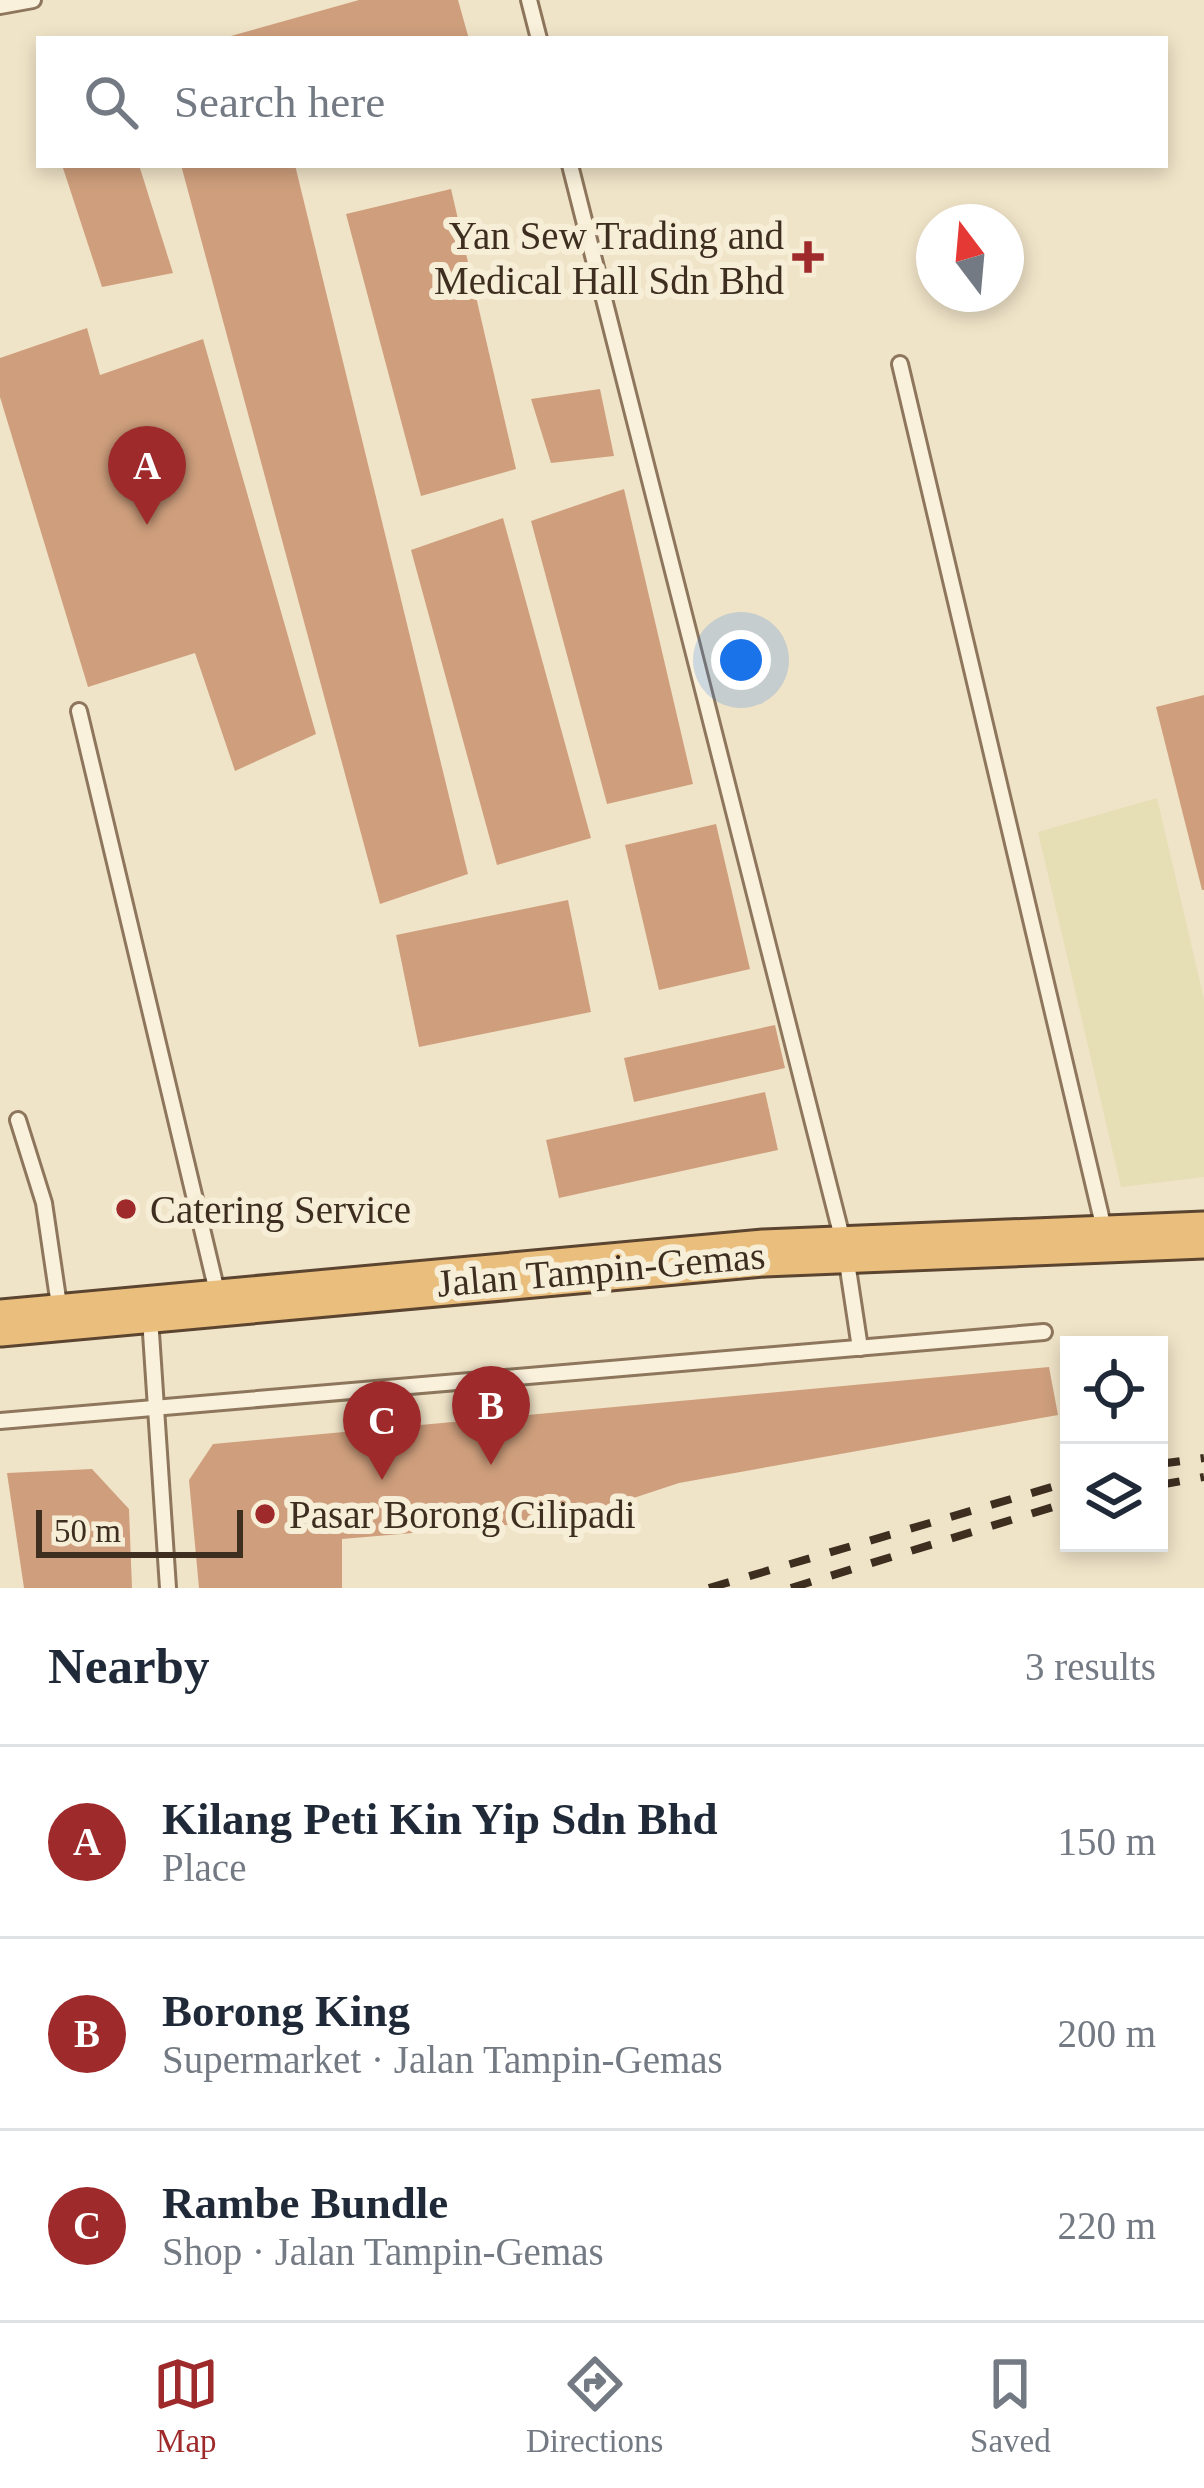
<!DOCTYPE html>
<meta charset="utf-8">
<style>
body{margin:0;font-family:Georgia,serif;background:#f2f2f3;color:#1f2937}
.controls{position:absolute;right:36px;bottom:36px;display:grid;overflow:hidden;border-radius:0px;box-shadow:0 6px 18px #0003}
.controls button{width:108px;height:108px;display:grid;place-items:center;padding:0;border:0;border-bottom:3px solid #e0e1e3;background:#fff;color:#1f2937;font:60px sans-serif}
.compass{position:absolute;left:916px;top:204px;width:108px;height:108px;border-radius:50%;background:#fff;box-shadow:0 6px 18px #0003;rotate:344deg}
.scale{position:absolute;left:36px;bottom:30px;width:207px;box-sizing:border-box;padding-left:12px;border:6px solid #3d2e20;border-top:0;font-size:33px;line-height:42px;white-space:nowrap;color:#3d2e20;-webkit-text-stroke:9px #f7eed8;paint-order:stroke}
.you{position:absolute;left:741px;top:660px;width:42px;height:42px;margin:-30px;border:9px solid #fff;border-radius:50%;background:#1a73e8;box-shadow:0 0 0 18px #1a73e833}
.badge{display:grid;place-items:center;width:78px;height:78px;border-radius:50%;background:#9e2a2b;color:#fff;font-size:39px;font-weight:700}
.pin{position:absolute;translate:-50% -99px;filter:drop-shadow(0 3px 6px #0008)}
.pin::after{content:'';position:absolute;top:63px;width:42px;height:36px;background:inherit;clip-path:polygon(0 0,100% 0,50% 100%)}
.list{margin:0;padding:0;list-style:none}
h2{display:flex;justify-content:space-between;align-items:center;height:156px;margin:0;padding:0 48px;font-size:51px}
h2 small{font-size:39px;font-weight:400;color:#747a83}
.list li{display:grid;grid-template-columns:78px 1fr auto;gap:36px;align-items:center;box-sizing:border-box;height:192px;padding:0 48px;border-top:3px solid #e0e1e3}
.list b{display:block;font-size:45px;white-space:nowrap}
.list p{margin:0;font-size:39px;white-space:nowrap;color:#747a83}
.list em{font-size:39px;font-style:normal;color:#747a83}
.icon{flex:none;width:66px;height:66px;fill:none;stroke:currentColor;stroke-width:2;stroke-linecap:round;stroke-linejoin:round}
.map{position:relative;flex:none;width:1204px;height:1588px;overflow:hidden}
.search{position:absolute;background:#fff;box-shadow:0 6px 18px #0003;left:36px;right:36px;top:36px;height:132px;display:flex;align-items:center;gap:30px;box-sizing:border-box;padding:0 42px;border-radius:0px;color:#747a83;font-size:45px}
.sheet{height:732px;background:#fff}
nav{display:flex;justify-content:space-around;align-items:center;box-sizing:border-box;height:168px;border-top:3px solid #e0e1e3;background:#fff;font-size:33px;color:#747a83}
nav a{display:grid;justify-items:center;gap:6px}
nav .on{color:#9e2a2b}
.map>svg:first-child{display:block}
.farmland{fill:#e6deb5}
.building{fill:#cf9f7d}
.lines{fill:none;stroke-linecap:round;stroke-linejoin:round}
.service-casing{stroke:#8d765c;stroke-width:20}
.trunk-casing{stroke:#5b4430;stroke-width:51}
.service{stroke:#faf1dc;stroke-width:14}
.trunk{stroke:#eabe7c;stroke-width:45}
.rail{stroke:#3d2e20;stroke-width:8;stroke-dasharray:21 21;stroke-linecap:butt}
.poi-dot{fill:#9e2a2b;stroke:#f7eed8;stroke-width:4.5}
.labels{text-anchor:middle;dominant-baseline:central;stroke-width:12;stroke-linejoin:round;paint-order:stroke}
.poi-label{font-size:39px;fill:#3d2e20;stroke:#f7eed8;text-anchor:start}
.street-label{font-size:39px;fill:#3d2e20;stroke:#f7eed8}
</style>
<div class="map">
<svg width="1204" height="1588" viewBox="0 0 1204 1588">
<rect width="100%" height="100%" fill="#f0e4c8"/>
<!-- farmland -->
<polygon class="farmland" points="1157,798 1204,999 1204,1177 1121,1187 1038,832"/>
<!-- building -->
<g class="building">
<polygon points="359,0 458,0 469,39 220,39"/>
<polygon points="62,165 139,165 173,273 102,287"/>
<polygon points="181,165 295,165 468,874 380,904"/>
<polygon points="451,189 516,469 421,496 346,214"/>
<polygon points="87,328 100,375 203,339 316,734 235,771 195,653 88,687 0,397 0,358"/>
<polygon points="600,389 614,456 551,463 531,399"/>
<polygon points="624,489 693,784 607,804 531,521"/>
<polygon points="503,518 591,838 497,865 411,550"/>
<polygon points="1204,695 1204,890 1202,890 1156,707"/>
<polygon points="716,824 750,969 659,990 625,845"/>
<polygon points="568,900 591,1012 419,1047 396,935"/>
<polygon points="775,1025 785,1068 634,1102 624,1058"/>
<polygon points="765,1092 778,1150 559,1198 546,1140"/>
<polygon points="1049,1367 1058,1415 679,1483 567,1520 342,1539 342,1588 199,1588 189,1480 213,1444"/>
<polygon points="92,1469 129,1509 132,1588 24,1588 7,1473"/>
</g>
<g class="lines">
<!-- service casing -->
<g class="service-casing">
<g id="service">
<polyline points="529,0 539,39"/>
<polyline points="0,6 33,0"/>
<polyline points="570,165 845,1249 860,1348"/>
<polyline points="900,364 1104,1229"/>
<polyline points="79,711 218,1296"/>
<polyline points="18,1120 44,1203 60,1312"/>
<polyline points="150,1318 168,1588"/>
<polyline points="0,1421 1044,1332"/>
</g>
</g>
<!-- trunk casing -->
<g class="trunk-casing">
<polyline id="trunk" points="0,1323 764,1253 1204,1235"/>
</g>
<!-- service -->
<use href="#service" class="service"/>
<!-- trunk -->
<use href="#trunk" class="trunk"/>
<!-- rail -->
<g class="rail">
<polyline points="1159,1464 1204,1458"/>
<polyline points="1159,1485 1204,1477"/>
<polyline points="709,1588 1069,1482"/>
<polyline points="791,1588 1069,1502"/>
</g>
</g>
<!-- markers -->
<g class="poi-dot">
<path d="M802 239h12v12h12v12h-12v12h-12v-12h-12v-12h12z"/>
<circle cx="126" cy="1209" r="12"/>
<circle cx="265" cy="1514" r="12"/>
</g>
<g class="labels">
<!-- poi labels -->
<g class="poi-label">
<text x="784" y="235" text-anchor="end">Yan Sew Trading and<tspan x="784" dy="45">Medical Hall Sdn Bhd</tspan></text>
<text x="150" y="1209">Catering Service</text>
<text x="289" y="1514">Pasar Borong Cilipadi</text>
</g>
<!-- street labels -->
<g class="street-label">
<text transform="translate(601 1269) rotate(-5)">Jalan Tampin-Gemas</text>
</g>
</g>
</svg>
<div class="controls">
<button><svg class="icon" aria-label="locate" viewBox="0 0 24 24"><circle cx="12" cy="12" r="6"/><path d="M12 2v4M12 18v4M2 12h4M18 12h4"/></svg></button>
<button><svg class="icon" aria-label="layers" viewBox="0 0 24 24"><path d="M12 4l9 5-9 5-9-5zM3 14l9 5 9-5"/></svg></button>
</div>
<svg class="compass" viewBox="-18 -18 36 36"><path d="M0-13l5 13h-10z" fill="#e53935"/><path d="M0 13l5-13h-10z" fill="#747a83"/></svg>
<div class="scale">50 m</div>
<div class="you"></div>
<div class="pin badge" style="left:147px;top:525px">A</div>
<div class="pin badge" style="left:491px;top:1465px">B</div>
<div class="pin badge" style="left:382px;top:1480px">C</div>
<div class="search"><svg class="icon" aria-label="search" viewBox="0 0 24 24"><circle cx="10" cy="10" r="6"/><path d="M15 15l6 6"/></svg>Search here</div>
</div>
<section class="sheet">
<h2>Nearby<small>3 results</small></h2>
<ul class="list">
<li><span class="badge">A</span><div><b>Kilang Peti Kin Yip Sdn Bhd</b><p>Place</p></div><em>150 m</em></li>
<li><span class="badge">B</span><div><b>Borong King</b><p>Supermarket · Jalan Tampin-Gemas</p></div><em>200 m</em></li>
<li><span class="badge">C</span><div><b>Rambe Bundle</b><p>Shop · Jalan Tampin-Gemas</p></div><em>220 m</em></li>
</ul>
</section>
<nav>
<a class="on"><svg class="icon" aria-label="map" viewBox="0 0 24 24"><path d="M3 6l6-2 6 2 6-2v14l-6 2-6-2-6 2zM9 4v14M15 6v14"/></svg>Map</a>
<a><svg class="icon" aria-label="directions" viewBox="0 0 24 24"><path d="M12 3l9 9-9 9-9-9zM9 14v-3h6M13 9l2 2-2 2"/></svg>Directions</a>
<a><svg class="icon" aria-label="saved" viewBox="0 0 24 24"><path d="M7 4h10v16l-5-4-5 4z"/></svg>Saved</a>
</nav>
